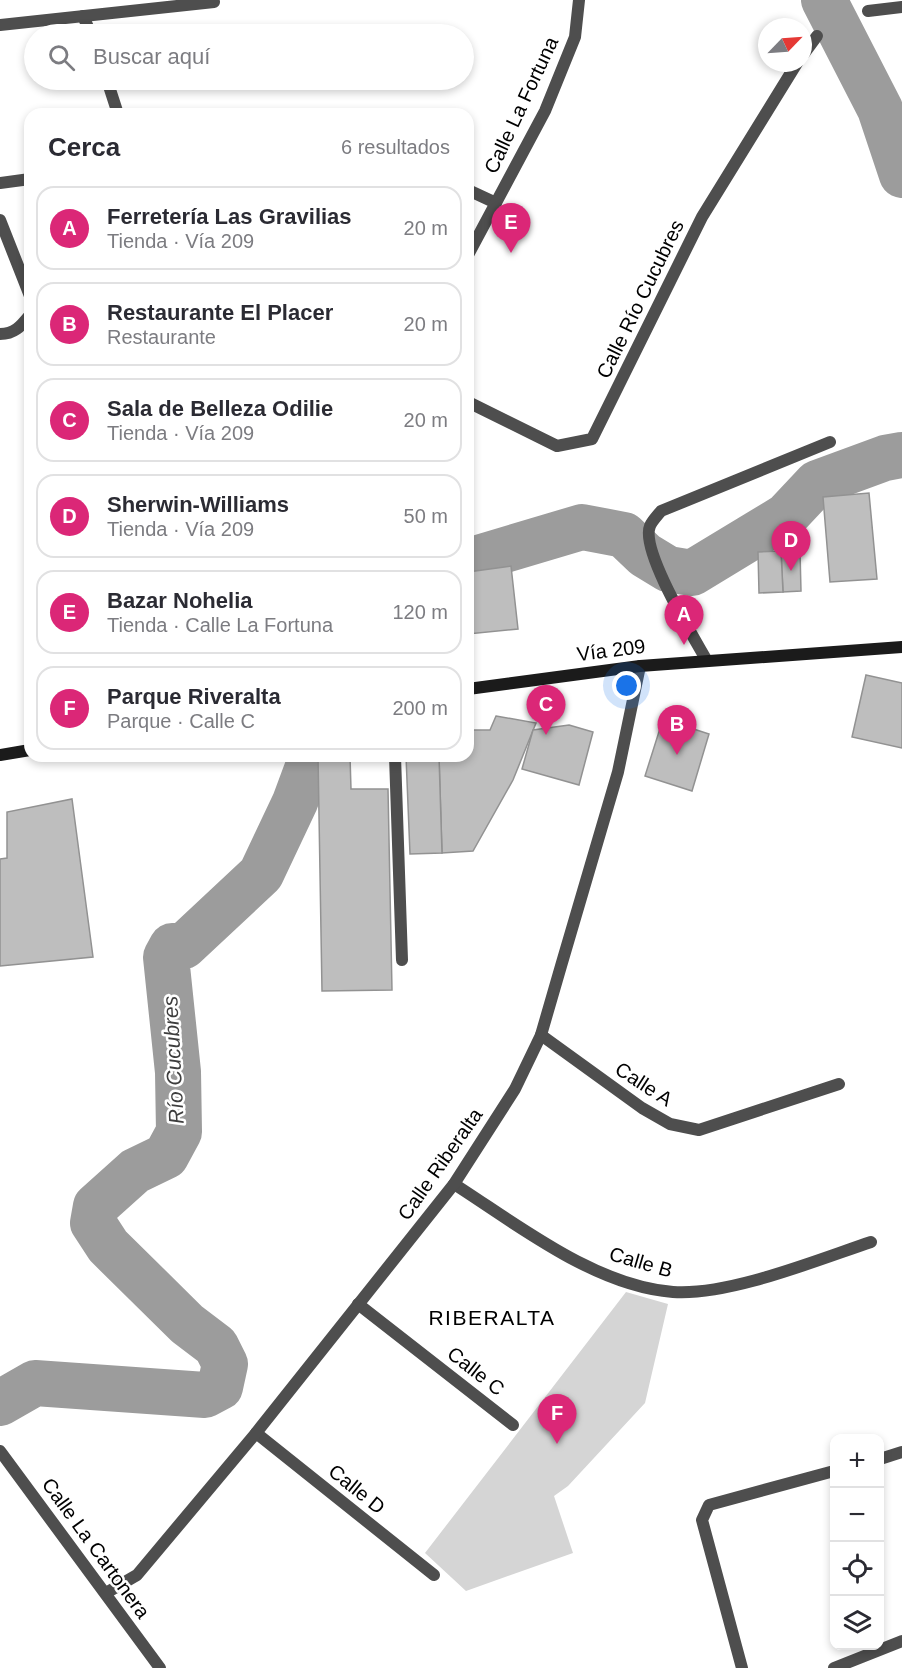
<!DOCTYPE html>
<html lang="es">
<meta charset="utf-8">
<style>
body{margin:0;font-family:Arial,sans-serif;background:#f2f2f3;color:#2b2b33}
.controls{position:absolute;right:18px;bottom:18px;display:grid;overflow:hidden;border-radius:12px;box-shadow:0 3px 9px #0003}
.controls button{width:54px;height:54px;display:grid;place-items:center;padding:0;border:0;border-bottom:2px solid #e1e1e2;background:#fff;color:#2b2b33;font:30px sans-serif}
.compass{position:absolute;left:758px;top:18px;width:54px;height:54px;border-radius:50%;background:#fff;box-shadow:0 3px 9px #0003;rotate:65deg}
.you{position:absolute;left:627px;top:686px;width:21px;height:21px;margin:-15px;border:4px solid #fff;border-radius:50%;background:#1a73e8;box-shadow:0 0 0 9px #1a73e833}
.badge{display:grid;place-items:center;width:39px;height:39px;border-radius:50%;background:#db2777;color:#fff;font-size:20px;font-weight:700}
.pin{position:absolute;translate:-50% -50px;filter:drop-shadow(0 2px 3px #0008)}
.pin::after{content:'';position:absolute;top:32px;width:21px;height:18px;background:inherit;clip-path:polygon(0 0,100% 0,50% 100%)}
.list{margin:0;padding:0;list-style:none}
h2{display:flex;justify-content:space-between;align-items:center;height:78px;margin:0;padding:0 24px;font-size:26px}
h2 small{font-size:20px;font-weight:400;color:#7c7c81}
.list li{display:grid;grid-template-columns:39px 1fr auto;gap:18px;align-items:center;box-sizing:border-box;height:84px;margin:0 12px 12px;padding:0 12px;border:2px solid #e1e1e2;border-radius:18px}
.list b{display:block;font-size:22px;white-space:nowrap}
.list p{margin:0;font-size:20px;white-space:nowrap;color:#7c7c81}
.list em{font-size:20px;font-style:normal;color:#7c7c81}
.icon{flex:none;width:33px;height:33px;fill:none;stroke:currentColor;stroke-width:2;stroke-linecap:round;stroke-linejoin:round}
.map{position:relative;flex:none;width:902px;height:1668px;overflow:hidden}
.search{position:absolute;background:#fff;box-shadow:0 3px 9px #0003;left:24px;top:24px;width:450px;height:66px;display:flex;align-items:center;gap:15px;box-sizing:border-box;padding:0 21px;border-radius:33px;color:#7c7c81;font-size:22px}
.panel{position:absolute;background:#fff;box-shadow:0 3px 9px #0003;left:24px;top:108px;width:450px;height:654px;border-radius:18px}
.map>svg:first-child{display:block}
.green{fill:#d5d5d5}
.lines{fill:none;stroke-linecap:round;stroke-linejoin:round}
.river{stroke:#9c9c9c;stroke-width:46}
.building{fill:#bebebe;stroke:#929292;stroke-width:1.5}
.service{stroke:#4e4e4e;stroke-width:12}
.minor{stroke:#4e4e4e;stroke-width:12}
.secondary{stroke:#1b1b1b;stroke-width:12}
.labels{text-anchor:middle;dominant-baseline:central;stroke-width:5;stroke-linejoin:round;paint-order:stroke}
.street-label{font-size:20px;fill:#000;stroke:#fff}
.water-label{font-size:21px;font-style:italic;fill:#3d3d3d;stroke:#fff}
.neighbourhood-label{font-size:21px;letter-spacing:1.5px;fill:#000;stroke:#fff}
</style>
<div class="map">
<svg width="902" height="1668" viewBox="0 0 902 1668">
<rect width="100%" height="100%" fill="#fff"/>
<!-- green -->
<polygon class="green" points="626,1292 668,1304 645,1403 568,1486 554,1496 573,1553 466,1591 425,1553"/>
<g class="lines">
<!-- river -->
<g class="river">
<polyline points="824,0 880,109 902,175"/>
<polyline points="468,561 582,527 624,535 645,555 668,569 692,573 786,516 817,483 885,458 902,455"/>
<polyline points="0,1403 35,1383 205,1395 220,1387 225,1364 216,1346 187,1324 108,1246 93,1223 96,1206 135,1171 166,1156 179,1132 178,1072 166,957 172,946 184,946 261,874 295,802 312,756"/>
</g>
</g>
<!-- building -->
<g class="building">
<polygon points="869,493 877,579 830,582 823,497"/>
<polygon points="781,551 800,551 801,591 783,592"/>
<polygon points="781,551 783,592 759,593 758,552"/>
<polygon points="511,566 518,629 468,634 468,572"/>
<polygon points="866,675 902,683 902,748 852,737"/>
<polygon points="496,716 536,723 513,780 473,851 442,853 439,756 468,756 468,730 490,730"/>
<polygon points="663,719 709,734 692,791 645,776"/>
<polygon points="569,725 593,732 579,785 522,769 533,730"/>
<polygon points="318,756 350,756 351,789 388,789 392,990 322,991"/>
<polygon points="406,756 439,756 442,853 410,854"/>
<polygon points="72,799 93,957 0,966 0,859 7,858 7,812"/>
</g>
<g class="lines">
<!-- service -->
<g class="service">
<polyline points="468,190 496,203"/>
<path d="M 707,661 C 693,636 640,550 650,526 C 652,521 658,515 661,511 L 830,442"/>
<polyline points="395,756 402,960"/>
</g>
<!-- minor -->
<g class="minor">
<polyline points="868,11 902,7"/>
<polyline points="83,16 91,34"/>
<polyline points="0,25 214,2"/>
<polyline points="803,55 817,36"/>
<polyline points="107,80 118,114"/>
<polyline points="0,183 30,179"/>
<polyline points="0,220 30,296"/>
<polyline points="468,255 545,111 575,37 579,0"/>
<path d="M 0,334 C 15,334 21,326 30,315"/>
<polyline points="468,402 557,446 592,439 702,217 797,63"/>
<polyline points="541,1035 642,1108 670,1124 699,1130 839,1084"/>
<path d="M 454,1184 C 518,1225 595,1286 673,1292 C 729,1296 817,1260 871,1242"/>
<polyline points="358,1304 513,1425"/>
<polyline points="256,1433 434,1575"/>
<polyline points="0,1451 160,1668"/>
<polyline points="880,1459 902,1452"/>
<polyline points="106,1593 137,1575 256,1433 454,1184 515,1089 541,1035 561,966 618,772 640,666"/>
<polyline points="742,1668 702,1520 709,1505 834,1471"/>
<polyline points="834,1668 902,1641"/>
</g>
<!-- secondary -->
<g class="secondary">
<polyline points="468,689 640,666 902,647"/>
<polyline points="0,755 30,750"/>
</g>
</g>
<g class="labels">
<!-- street labels -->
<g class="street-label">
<text transform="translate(521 105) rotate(-65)">Calle La Fortuna</text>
<text transform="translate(640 299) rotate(-64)">Calle Río Cucubres</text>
<text transform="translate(611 650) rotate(-7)">Vía 209</text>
<text transform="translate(644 1084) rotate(33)">Calle A</text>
<text transform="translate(440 1164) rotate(-55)">Calle Riberalta</text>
<text transform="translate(641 1262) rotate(16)">Calle B</text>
<text transform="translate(476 1371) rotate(38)">Calle C</text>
<text transform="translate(357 1489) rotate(39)">Calle D</text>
<text transform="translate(96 1548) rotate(54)">Calle La Cartonera</text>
</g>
<!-- water labels -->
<g class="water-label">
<text transform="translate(173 1060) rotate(-93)">Río Cucubres</text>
</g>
<!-- neighbourhood labels -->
<g class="neighbourhood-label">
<text x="492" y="1317">RIBERALTA</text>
</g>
</g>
</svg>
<div class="controls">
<button>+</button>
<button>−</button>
<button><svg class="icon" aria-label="locate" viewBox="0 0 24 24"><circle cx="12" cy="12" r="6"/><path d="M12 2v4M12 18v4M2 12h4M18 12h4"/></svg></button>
<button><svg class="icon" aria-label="layers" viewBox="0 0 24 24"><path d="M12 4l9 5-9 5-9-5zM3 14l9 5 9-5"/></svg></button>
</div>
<svg class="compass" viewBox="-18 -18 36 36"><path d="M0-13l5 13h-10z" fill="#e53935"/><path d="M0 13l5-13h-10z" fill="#7c7c81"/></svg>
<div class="you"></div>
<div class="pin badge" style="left:684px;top:645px">A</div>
<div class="pin badge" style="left:677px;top:755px">B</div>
<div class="pin badge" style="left:546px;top:735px">C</div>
<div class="pin badge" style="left:791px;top:571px">D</div>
<div class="pin badge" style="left:511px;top:253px">E</div>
<div class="pin badge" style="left:557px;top:1444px">F</div>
<div class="search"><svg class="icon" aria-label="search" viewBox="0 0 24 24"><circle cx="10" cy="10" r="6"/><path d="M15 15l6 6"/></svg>Buscar aquí</div>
<section class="panel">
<h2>Cerca<small>6 resultados</small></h2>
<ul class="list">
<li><span class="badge">A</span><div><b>Ferretería Las Gravilias</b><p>Tienda · Vía 209</p></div><em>20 m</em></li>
<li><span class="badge">B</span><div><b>Restaurante El Placer</b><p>Restaurante</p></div><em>20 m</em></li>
<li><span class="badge">C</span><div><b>Sala de Belleza Odilie</b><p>Tienda · Vía 209</p></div><em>20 m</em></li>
<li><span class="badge">D</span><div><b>Sherwin-Williams</b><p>Tienda · Vía 209</p></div><em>50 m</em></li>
<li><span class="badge">E</span><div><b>Bazar Nohelia</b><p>Tienda · Calle La Fortuna</p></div><em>120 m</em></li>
<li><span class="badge">F</span><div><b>Parque Riveralta</b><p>Parque · Calle C</p></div><em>200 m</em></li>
</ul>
</section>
</div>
